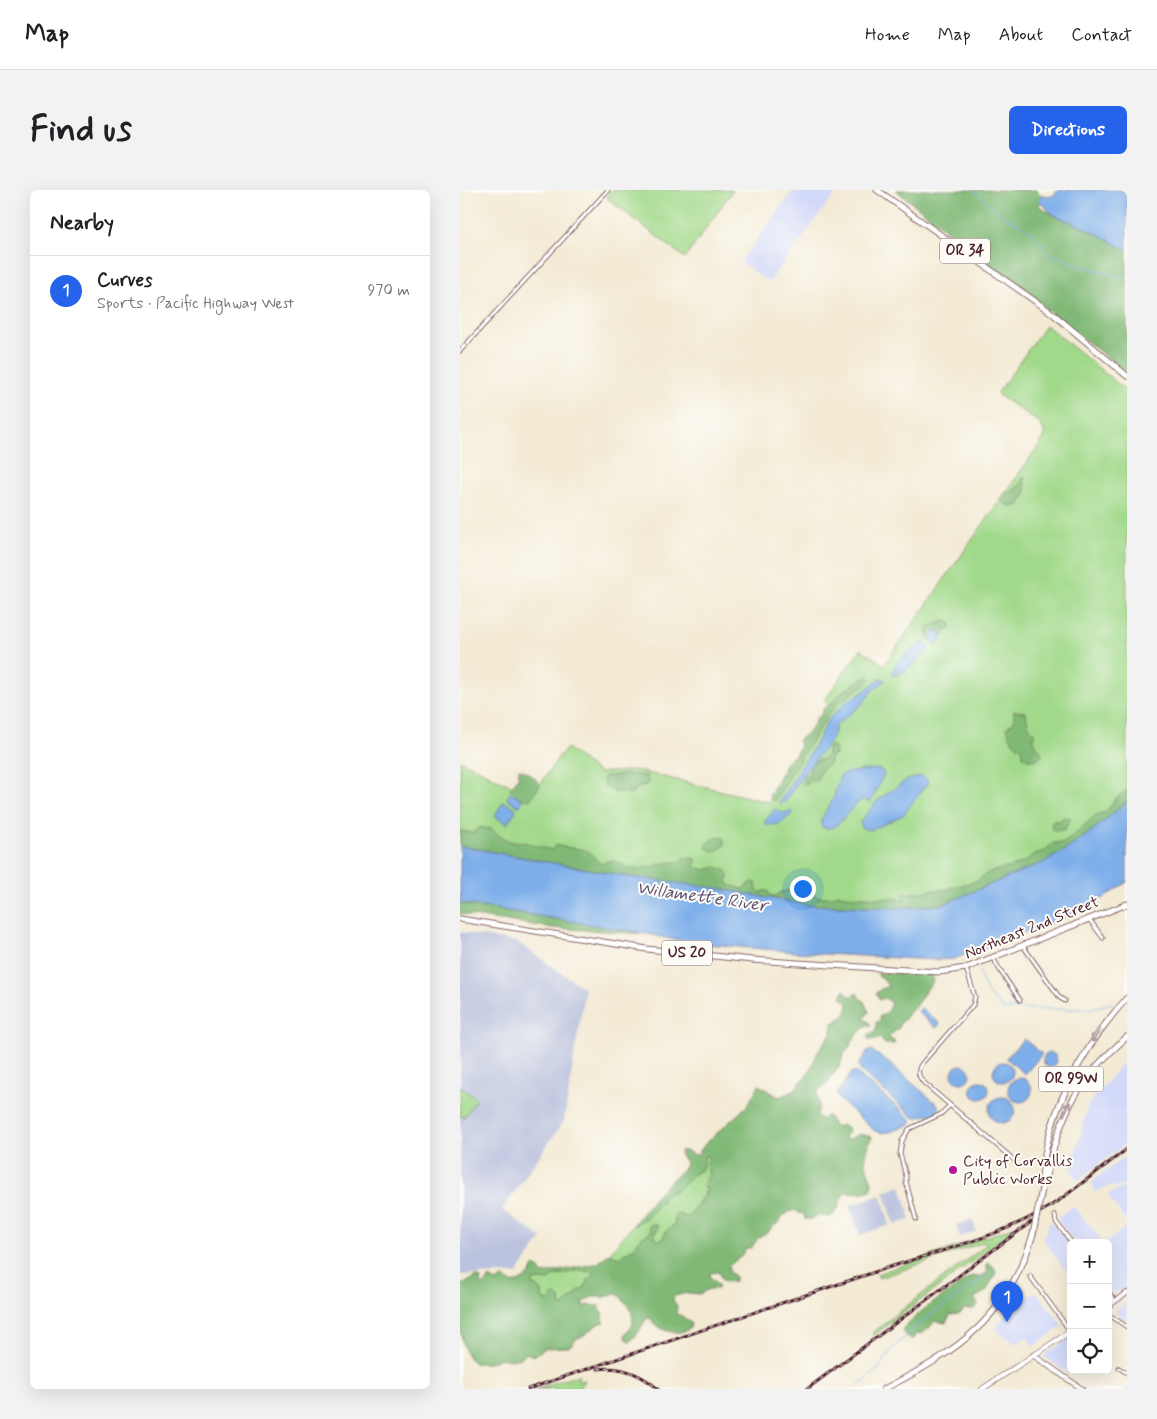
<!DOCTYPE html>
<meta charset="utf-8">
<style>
body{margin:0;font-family:Mynerve,sans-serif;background:#f2f2f2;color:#202124}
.controls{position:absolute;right:15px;bottom:15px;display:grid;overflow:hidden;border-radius:8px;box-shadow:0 5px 20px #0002}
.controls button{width:45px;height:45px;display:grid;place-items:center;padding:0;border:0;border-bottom:1px solid #e0e0e0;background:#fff;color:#202124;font:25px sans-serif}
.you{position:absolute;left:342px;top:698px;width:18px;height:18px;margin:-12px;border:4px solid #fff;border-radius:50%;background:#1a73e8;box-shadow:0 0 0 8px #1a73e833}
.badge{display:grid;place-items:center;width:32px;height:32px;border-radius:50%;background:#2563eb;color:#fff;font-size:16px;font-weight:700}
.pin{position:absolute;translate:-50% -41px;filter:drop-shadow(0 1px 2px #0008)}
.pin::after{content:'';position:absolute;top:26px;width:18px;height:15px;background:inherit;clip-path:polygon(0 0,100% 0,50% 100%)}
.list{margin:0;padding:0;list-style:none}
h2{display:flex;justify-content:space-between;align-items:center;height:65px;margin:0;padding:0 20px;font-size:21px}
h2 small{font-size:16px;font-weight:400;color:#757577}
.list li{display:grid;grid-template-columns:32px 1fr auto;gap:15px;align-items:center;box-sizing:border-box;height:70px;padding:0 20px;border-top:1px solid #e0e0e0}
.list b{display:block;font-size:19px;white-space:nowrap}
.list p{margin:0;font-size:16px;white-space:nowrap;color:#757577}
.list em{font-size:16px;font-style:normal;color:#757577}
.icon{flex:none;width:28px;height:28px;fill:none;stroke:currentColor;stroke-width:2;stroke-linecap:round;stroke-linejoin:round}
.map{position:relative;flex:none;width:667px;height:1199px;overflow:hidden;border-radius:8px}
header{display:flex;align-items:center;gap:30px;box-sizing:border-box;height:70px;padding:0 25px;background:#fff;border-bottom:1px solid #e0e0e0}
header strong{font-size:24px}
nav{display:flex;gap:28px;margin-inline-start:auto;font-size:18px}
.intro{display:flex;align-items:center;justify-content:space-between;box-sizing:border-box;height:120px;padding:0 30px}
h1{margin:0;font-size:35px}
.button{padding:12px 22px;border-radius:8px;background:#2563eb;color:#fff;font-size:18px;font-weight:700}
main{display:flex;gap:30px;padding:0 30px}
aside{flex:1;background:#fff;border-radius:8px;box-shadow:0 5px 20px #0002}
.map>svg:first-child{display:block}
.built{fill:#d3d9f9}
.industrial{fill:#bcc3de}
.green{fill:#a1d98a;stroke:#767c5a}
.forest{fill:#80b976;stroke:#656c50;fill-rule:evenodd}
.water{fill:#7eafea;stroke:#64678a}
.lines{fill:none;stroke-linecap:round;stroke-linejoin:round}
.stream{stroke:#7eafea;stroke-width:1}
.minor-casing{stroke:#856666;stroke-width:5}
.secondary-casing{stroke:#856666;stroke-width:6}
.primary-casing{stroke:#856666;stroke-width:6}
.trunk-casing{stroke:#856666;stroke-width:7}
.minor{stroke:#fff;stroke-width:3}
.secondary{stroke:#fff;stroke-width:4.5}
.primary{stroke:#fff;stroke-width:4.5}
.trunk{stroke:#fff;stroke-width:5}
.rail-casing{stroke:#4a1f2b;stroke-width:3}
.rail{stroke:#fdfcf7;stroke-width:1;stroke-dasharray:4;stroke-linecap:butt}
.trunk-bridge-casing{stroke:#856666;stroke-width:7;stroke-linecap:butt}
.trunk-bridge{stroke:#fff;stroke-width:5}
.oneway{stroke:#ae9aa0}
.poi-dot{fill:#b5179e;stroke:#fdfcf7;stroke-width:2}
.labels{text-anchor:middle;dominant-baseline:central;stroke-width:4;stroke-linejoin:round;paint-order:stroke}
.shield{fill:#fdfcf7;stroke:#806168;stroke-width:1}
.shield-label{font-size:15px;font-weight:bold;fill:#4a1f2b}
.street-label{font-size:16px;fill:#4a1f2b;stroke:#fdfcf7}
.poi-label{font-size:16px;fill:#4a1f2b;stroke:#fdfcf7;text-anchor:start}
.water-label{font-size:18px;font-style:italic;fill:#5c516e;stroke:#fdfcf7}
</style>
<header>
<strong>Map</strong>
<nav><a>Home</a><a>Map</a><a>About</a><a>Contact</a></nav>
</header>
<div class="intro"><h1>Find us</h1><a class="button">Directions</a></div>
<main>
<aside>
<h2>Nearby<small></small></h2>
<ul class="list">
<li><span class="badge">1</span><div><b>Curves</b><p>Sports · Pacific Highway West</p></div><em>970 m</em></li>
</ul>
</aside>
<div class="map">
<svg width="667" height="1199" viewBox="0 0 667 1199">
<rect width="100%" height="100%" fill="#fdfcf7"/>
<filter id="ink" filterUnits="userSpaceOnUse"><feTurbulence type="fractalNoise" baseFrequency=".02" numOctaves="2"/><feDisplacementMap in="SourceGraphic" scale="10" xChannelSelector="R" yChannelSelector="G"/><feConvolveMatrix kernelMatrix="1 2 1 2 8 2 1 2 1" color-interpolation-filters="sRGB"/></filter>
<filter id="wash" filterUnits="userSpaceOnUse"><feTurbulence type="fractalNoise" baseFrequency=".0096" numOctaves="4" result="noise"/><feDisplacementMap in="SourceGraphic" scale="20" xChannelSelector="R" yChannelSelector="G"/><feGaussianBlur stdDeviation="1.12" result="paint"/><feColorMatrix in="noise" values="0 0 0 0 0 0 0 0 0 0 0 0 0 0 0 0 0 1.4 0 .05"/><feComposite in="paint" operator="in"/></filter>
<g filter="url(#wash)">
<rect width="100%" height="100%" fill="#f3ead4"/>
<!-- built -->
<g class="built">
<polygon points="334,0 378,0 309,92 280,72"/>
<polygon points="667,867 667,953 618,990 611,981 628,915"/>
<polygon points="667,965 667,994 655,998 653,995 635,1002 632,993 633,991"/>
<polygon points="667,997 667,1033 647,1004"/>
<polygon points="613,1016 630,1036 643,1053 615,1053 597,1028"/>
<polygon points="590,1031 611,1056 611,1076 609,1077 611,1081 608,1083 583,1049"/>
<polygon points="667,1036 667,1096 654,1104 648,1096 648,1053 646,1053"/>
<polygon points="576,1101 603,1136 573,1156 567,1147 556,1154 535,1139 546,1123"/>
<polygon points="667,1113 667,1131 654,1121"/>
<polygon points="611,1147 611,1180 617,1180 612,1186 583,1166"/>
</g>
<!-- industrial -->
<g class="industrial">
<polygon points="0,742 57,752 125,799 104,931 42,1020 82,1048 57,1084 0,1085"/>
<polygon points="441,996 451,1029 435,1035 424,1002"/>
<polygon points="421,1005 430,1035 400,1045 390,1015"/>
<polygon points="512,1029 516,1041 500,1047 496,1035"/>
</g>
<!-- green -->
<g class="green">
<polygon points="151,0 273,0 225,68 148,9 147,4"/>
<polygon points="585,136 587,136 667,201 667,612 607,659 582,673 481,715 345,715 266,700 138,681 0,656 0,570 45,593 75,602 100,565 107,558 139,583 175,580 308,612 370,516 364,511 401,459 424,475 584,248 584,241 580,233 537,204"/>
<polygon points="0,897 17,909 4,927 0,926"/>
<polygon points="247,965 249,968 247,978 249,984 242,995 247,999 246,1001 230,1025 225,1027 219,1024 214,1026 215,1034 206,1041 202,1050 198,1050 194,1045 196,1041 191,1040 176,1057 165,1063 161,1068 156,1068 150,1063 173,1035 175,1036 179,1032 185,1029 208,1004 222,996 235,983 242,979 245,966"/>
<polygon points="554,1037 555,1039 413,1146 412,1143 526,1055 524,1052 419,1088 417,1084"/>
<path d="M 121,1080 L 134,1082 L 134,1086 L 128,1090 L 124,1098 L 104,1116 L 100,1115 L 94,1104 L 89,1111 C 80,1109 79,1100 72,1095 L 73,1091 L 80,1090 L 89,1091 L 93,1086 Z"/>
<polygon points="118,1185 119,1191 125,1190 119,1199 76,1199"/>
</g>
<!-- forest -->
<g class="forest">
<polygon points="436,0 576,0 581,5 579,16 594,25 632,41 667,60 667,183"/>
<polygon points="564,287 566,304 559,315 551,317 540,310 546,302 549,303 556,299"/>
<path d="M 484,431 L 490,433 L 491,438 L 485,441 L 483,444 L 481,442 L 471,447 L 472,450 L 470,451 L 467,446 L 469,437 C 474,434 479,434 484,431 Z"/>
<path d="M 408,486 L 411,489 L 407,493 L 378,513 L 368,525 L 315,610 L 313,611 L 309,607 L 320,584 L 323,582 C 323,572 329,571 335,565 C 337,562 338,559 340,556 L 338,551 C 342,546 348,544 351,539 C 354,535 354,532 357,527 L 360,527 L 364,518 C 377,514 377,499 392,498 L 393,494 Z"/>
<path d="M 554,521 L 565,522 L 569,537 L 574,542 C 574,545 573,549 575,553 C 578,558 581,559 582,566 L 575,570 L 567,569 L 563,566 L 562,558 C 553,554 549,547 547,537 L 554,532 Z"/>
<path d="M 368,556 L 374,557 L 376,564 L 372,565 L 369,574 C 357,582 362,581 356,591 L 349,591 L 347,595 L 343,594 L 343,588 L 349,584 L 351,575 L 354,571 L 362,569 L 366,567 Z"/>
<path d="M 59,579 C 66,580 76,588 80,595 L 70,610 C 65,610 53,604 50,599 L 58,588 Z"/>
<polygon points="169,584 187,586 188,593 186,595 177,598 172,604 164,602 155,602 145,597 143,591 144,586"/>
<path d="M 667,600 L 667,612 L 628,644 L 607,659 L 582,673 L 481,715 L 435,718 L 345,715 L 266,700 L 171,687 L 0,656 L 0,643 L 1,641 L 15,643 L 16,640 L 22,637 L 27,639 L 31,638 C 37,645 48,652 57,653 L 58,651 L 92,660 L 96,655 C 106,659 117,657 127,661 C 134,664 135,671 142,674 C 157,665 160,678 176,679 C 191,679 203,671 219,672 L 224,667 L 236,669 L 235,677 L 245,680 L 256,677 L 267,681 L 269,687 L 267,691 L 269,695 L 283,699 L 292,692 L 296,693 L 297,701 L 302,703 L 303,701 L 308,701 L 309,705 L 316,706 L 321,702 L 331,700 L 340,705 L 352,704 L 359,707 L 372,707 L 378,704 L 384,706 L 444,709 L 444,703 L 455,703 L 474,700 L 485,700 L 493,697 L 506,694 L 517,691 L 529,682 L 551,677 L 569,670 L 571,666 L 584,661 L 593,653 L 603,653 L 607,651 L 636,625 L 646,622 L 655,609 Z"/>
<polygon points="604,627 608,627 611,628 605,639 596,641 592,639 591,634 593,631 599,631"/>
<polygon points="258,647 264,648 265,655 255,662 246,658 248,652"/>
<polygon points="0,713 188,744 93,738 0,724"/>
<path d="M 418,783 L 473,785 L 473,791 C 466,799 461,809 454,818 C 453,820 450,821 448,823 C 445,828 446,830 440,833 L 438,839 L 430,845 L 429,848 L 435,852 L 434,854 L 425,854 L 419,848 L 410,850 L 408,848 L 409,844 L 416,841 L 416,832 L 420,831 L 420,826 C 427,824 432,819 430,811 L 424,808 L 420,810 L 416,803 L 421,799 L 428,797 L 424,790 L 418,786 Z"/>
<path d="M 384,800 L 390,807 L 397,803 L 399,808 L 403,810 L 409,822 L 404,828 L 409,832 L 411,836 L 405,836 L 392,851 L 390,857 L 384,864 L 379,877 L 365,896 L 358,900 L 357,904 L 359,915 L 357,926 L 362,930 L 366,926 L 368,926 L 375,937 L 382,935 L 388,938 L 389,942 L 385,947 L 388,950 L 399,944 L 412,947 L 412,949 L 410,950 L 405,971 L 412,993 L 411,1000 L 401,1003 L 386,1002 C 378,1009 381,1022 370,1027 L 359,1025 L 352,1029 L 345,1029 L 344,1024 L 338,1023 L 335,1020 C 325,1023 322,1026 317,1034 L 313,1036 L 307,1043 L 299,1047 L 291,1058 L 286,1058 L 281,1067 L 277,1069 L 269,1076 L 269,1081 L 275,1087 L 275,1091 L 265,1092 L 262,1090 L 259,1082 L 250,1083 L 250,1087 L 258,1094 L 258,1099 L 248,1099 L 241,1104 L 227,1103 L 214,1106 L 213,1110 L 217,1116 L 216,1124 L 222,1126 L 231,1133 L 230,1138 C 219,1147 198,1141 191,1129 L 187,1128 L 178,1143 L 170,1152 L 165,1148 L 165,1144 C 177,1135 173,1126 168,1114 C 162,1112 161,1104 155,1103 L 145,1107 L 132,1107 L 123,1112 L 123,1116 L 130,1115 L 139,1116 L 141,1122 L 143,1123 L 144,1132 L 138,1134 L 124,1145 L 116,1149 L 109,1157 L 85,1158 L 74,1166 L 66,1163 L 61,1168 L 51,1170 L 40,1168 L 30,1173 L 14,1173 C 0,1161 0,1136 0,1117 L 2,1114 L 0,1111 L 0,1095 L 6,1093 L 17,1086 L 21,1089 L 20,1093 L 22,1095 L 24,1095 L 30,1088 L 36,1092 L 43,1088 L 54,1094 L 70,1085 L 74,1076 L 76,1076 L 83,1084 L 138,1073 L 150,1063 L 159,1068 L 165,1063 L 174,1058 L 180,1049 L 190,1042 L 189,1036 L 192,1034 L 198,1036 L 194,1045 L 198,1050 L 202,1050 L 206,1041 L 215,1034 L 215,1024 L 217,1023 L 225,1027 C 234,1022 243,1009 247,999 L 243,998 L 249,984 L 246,976 L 249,968 L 247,965 L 245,966 L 242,979 L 235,983 L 220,998 L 208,1004 L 185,1029 L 179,1032 L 174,1036 L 173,1035 L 198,1003 L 225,977 L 226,972 L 221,966 L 220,961 L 227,961 L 233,965 L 238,964 L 245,954 L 287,916 L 299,895 L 319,907 L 333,901 L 350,881 L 357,864 L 371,843 L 372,834 C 382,826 387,828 388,813 L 381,807 ZM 121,1080 L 134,1082 L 134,1086 L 128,1089 L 124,1098 L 118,1101 L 114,1107 L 110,1109 L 104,1116 L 100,1115 L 101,1109 L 94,1104 L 89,1111 L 86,1111 L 82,1108 L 82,1101 L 77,1096 L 72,1095 L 73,1091 L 80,1090 L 89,1091 L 93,1086 Z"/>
<path d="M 528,1073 C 545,1081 529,1091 527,1101 L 514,1108 L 518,1114 L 514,1119 L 505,1119 L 499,1124 L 490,1125 L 486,1133 L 475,1131 L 469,1138 L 460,1144 L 456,1143 L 453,1149 L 450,1149 L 443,1141 L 444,1137 L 463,1120 L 512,1086 L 517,1087 L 526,1084 L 528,1081 L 526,1077 Z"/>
</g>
<!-- water -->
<g class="water">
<polygon points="601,0 667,0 667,60 632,41 594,25 579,11 581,5 593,6 596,2"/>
<polygon points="476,441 481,442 483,446 475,456 471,447"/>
<path d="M 463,453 L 469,457 L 468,461 C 459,468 444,486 432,485 C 433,472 452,459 463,453 Z"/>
<polygon points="420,489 424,489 425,491 414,499 401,515 376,535 371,550 342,586 325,612 320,614 320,611 355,555 368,530 387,511 400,504"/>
<path d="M 413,579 L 421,580 L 424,584 L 411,611 L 409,612 L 404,609 C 389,615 378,645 362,637 L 361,630 L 374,607 L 380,586 L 385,583 Z"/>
<polygon points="460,586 463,586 468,591 467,594 443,625 411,640 402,638 400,632 418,610 447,590"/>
<polygon points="50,603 63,610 60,616 58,616 47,609"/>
<polygon points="43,612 54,617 56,620 47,634 35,626"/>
<polygon points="667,612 667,692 636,713 597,730 494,769 475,770 347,763 224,752 188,744 0,713 0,656 171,687 257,698 345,715 435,718 481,715 582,673 607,659 628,644"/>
<polygon points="315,619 323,623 331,621 333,623 320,634 306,635 305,631"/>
<polygon points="461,818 480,834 476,838 458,822"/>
<polygon points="564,849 582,864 565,884 546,868"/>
<polygon points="411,860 425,870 478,915 479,919 477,923 455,928 453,927 401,881 398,876 407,862"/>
<circle cx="590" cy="870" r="7"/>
<circle cx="543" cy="882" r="10"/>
<circle cx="501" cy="884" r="9"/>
<path d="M 392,882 L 396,882 L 451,929 L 451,934 C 439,938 428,946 415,941 L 379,909 L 377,903 Z"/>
<circle cx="560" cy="900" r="12"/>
<circle cx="520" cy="900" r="9"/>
<circle cx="542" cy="920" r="13"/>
</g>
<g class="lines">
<!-- stream -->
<g class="stream">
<path d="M 513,0 C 522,7 530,16 540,23 C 560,37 576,39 587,63 L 624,77 L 667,88"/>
<polyline points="513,762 515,768"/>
<polyline points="519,782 527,802 543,819 629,819 653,813"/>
<polyline points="666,817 667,817"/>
<polyline points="395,1199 417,1180 432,1160 454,1137 519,1091 531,1080"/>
</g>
</g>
</g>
<g filter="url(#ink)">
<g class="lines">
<!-- minor casing -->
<g class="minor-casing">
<g id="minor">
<polyline points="0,161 148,0"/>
<polyline points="629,729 643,748"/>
<polyline points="563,756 600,808 605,811"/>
<polyline points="533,768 541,782 560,810"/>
<path d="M 506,778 L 515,807 L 513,815 L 463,872 C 457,879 457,885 463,892 L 554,970"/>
<polyline points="595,1025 596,1032 612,1053"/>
<polyline points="456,1029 446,992 446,986 440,964 442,951 449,939 481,924 490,915"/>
<polyline points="570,1086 610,1141"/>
<polyline points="648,1101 655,1111"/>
<polyline points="648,1124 667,1137"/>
<polyline points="659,1178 667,1183"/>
</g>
</g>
<!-- secondary casing -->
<g class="secondary-casing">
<polyline id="secondary" points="573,1165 622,1199"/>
</g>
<!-- primary casing -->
<g class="primary-casing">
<g id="primary">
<polyline points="648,1116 667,1103"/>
<polyline points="522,1199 611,1141"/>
</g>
</g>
<!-- trunk casing -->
<g class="trunk-casing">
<g id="trunk">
<polyline points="417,0 592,123 667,186"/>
<polyline points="0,729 187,759 292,770 479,782 506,778 667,714"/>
<path d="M 584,993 C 601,926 613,893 667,847"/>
<path d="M 582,999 C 581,932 623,856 667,808"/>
<path d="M 424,1199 C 497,1162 549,1127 573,1044"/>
</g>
</g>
<!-- minor -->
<use href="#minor" class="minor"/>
<!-- secondary -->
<use href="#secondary" class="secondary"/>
<!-- primary -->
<use href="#primary" class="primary"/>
<!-- trunk -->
<use href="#trunk" class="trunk"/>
<!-- rail casing -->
<g class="rail-casing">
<g id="rail">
<polyline points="593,1015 667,959"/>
<path d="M 138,1179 C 160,1176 181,1184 198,1199"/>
<path d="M 68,1199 C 182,1160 297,1121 412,1083 C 472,1062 546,1047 598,1011"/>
<polyline points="347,1199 571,1032"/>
</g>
</g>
<!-- rail -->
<use href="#rail" class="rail"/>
<!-- trunk-bridge casing -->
<g class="trunk-bridge-casing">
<polyline id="trunk-bridge" points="573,1044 582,999"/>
</g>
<!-- trunk-bridge -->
<use href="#trunk-bridge" class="trunk-bridge"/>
</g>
<!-- one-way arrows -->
<defs><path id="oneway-shaft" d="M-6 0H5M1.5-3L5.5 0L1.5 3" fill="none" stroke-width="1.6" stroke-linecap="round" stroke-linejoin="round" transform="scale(1.25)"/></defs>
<g class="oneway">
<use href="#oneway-shaft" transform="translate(636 846) rotate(126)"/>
<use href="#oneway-shaft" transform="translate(607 919) rotate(-64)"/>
</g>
</g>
<!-- markers -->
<circle class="poi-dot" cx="493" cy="980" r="5"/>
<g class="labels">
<!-- shield labels -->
<g class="shield">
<rect x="480" y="48.5" width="50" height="25" rx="4"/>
<rect x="202" y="750.5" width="50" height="25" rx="4"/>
<rect x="578.5" y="876.5" width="65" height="25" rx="4"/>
</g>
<g class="shield-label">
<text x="505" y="61">OR 34</text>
<text x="227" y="763">US 20</text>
<text x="611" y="889">OR 99W</text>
</g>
<!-- street labels -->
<g class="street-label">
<text transform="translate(572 738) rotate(-22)">Northeast 2nd Street</text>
</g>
<!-- poi labels -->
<g class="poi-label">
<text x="503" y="971">City of Corvallis<tspan x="503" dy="18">Public Works</tspan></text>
</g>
<!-- water labels -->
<g class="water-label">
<text transform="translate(242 707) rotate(8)">Willamette River</text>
</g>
</g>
</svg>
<div class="controls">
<button>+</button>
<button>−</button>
<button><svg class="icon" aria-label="locate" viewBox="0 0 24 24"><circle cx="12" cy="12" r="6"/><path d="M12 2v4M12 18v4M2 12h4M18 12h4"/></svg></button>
</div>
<div class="you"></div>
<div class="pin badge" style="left:547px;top:1132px">1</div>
</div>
</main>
